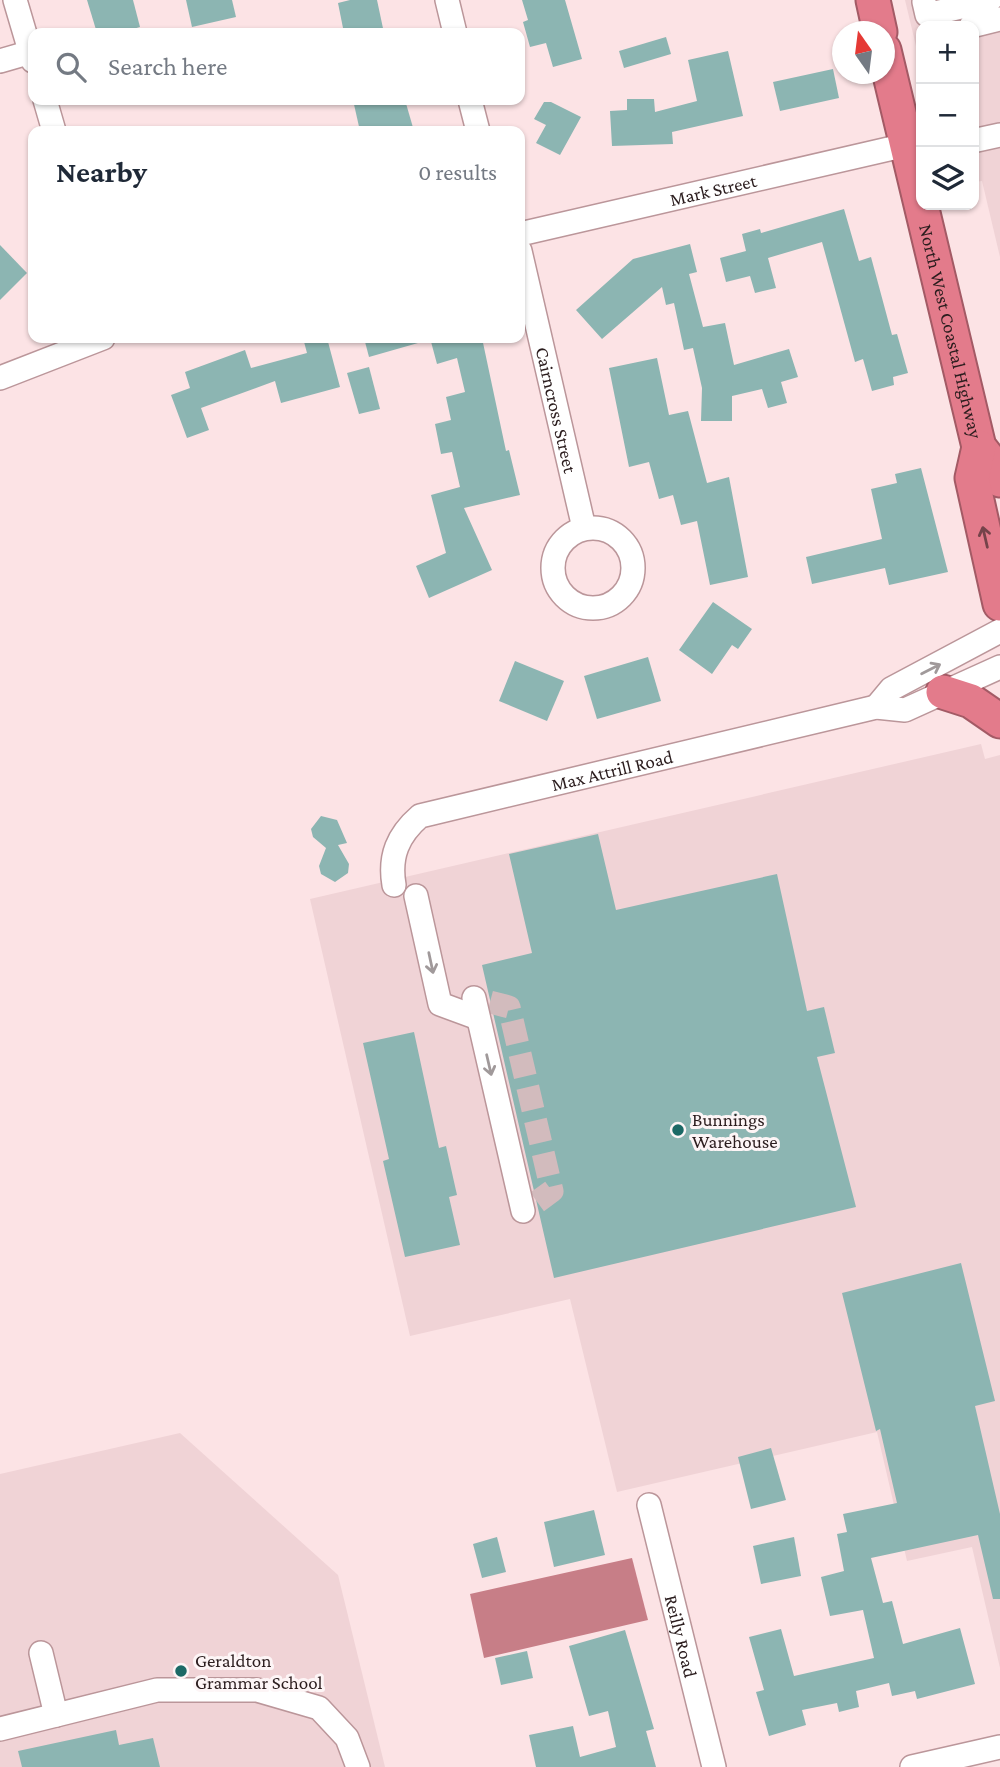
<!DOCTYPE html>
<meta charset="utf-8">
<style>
body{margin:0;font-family:"Crimson Pro",serif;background:#f2f2f3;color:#1f2937}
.controls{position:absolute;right:21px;top:21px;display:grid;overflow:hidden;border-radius:14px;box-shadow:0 2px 5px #0004}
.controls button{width:63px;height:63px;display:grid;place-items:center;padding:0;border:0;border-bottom:2px solid #e0e1e3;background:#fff;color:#1f2937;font:35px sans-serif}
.compass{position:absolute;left:832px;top:21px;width:63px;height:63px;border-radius:50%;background:#fff;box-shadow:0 2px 5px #0004;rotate:346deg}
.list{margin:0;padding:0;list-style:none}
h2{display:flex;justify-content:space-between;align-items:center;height:91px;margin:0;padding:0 28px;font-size:30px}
h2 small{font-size:23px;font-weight:400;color:#747a83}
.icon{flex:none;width:38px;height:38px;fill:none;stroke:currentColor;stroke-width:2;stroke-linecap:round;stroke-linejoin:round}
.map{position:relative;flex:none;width:1000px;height:1767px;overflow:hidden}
.search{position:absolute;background:#fff;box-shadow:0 2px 5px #0004;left:28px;top:28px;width:497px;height:77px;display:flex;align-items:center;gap:18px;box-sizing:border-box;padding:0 24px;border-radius:14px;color:#747a83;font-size:26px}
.panel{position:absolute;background:#fff;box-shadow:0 2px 5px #0004;left:28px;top:126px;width:497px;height:217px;border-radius:14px}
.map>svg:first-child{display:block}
.built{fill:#f0d3d6}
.water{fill:#c77e87}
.building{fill:#8cb5b2}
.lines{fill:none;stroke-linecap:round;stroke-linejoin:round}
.minor-tunnel{stroke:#d2bbbd;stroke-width:23;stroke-dasharray:23 11;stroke-linecap:butt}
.minor-casing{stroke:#bb969a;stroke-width:26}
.highway-casing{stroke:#a35a65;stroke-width:37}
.minor{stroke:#fff;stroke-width:23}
.highway{stroke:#e37b8b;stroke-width:33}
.oneway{stroke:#75434a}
.oneway2{stroke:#a0999a}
.poi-dot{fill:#1c6966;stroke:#fdf5f6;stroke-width:2.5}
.labels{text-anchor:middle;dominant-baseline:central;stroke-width:6;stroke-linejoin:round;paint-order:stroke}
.street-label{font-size:19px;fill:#2b1d1e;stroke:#fdf5f6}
.poi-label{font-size:19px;fill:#2b1d1e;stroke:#fdf5f6;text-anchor:start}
</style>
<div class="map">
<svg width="1000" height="1767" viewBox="0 0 1000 1767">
<rect width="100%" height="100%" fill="#fce3e5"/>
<!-- built -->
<g class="built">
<polygon points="905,0 1000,0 1000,257 982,181 974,182 974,26 921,26 921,67"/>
<polygon points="981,744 985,759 1000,755 1000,1668 972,1547 907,1561 877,1432 617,1492 570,1299 410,1336 310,899"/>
<polygon points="180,1433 338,1575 385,1767 0,1767 0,1474"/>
</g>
<!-- water -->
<polygon class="water" points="632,1558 648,1620 484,1658 470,1594"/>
<!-- building -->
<g class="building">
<polygon points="87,0 133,0 140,27 119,33 97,33"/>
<polygon points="186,0 232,0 236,17 192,27"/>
<polygon points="350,0 377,0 384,33 344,33 338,3"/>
<polygon points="522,0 565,0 582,59 553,67 546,43 530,47 523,22 528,20"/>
<polygon points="666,37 671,54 624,68 619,51"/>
<polygon points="728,51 743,116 672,132 673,144 612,146 610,111 627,110 627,99 654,99 655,112 697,101 688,60"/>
<polygon points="833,69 839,98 780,111 773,82"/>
<polygon points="353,100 405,100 414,131 360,131"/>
<polygon points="544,102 551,102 581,117 560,155 536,143 546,125 534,119"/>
<polygon points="844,209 859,261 871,257 892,335 897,334 908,373 893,377 894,385 872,391 863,359 855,362 822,242 768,258 776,288 755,293 750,276 726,282 720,258 746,251 742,234 760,229 761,233"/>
<polygon points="690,244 697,272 689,274 703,327 725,323 734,365 789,349 798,377 781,382 787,403 768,408 762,389 732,396 732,421 701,421 702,388 693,348 684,350 674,303 666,305 662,287 602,339 576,310 633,259"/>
<polygon points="0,245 27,273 0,300"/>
<polygon points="303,338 327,338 340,387 281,403 275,381 201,408 209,430 187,438 171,395 190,388 185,372 245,350 251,368 307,353"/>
<polygon points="364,338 418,338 418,343 369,357"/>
<polygon points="430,338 482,338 506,451 509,450 520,495 464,508 492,570 429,598 416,566 446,553 431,495 460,487 452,452 441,454 435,424 451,420 446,397 465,392 457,358 437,364"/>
<polygon points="657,358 669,415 688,411 707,483 729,477 748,577 710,585 697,521 681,525 673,495 659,499 649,462 629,467 609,368"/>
<polygon points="369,367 380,409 359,414 347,373"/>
<polygon points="921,468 948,572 889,585 885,568 812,584 806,557 882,539 871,489 897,483 895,474"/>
<polygon points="713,602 752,629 738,649 732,645 712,674 679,650"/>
<polygon points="648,657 661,701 597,719 584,676"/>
<polygon points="515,661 564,681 547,721 499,701"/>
<polygon points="321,816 337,820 347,843 338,845 349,864 348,873 335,882 321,874 319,866 326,848 313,837 311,829"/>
<polygon points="598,834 616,910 777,874 807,1011 824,1007 835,1053 817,1057 856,1207 554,1278 482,965 532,953 509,854"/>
<polygon points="414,1032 439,1148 446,1146 457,1195 449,1197 460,1245 405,1257 383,1161 389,1159 363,1043"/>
<polygon points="961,1263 995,1401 975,1406 1000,1514 1000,1599 993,1599 978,1535 871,1558 883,1603 892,1601 903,1644 960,1628 975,1684 917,1699 915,1691 892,1696 889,1683 856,1691 859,1707 839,1712 837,1703 802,1710 806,1725 769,1736 756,1692 764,1690 749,1637 781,1629 794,1676 874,1658 863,1610 830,1616 821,1577 844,1571 837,1534 847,1532 843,1514 897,1503 880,1429 876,1431 842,1293"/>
<polygon points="771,1448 786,1500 751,1509 738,1457"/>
<polygon points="594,1510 605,1555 554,1567 544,1522"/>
<polygon points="497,1537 506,1572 482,1578 473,1544"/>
<polygon points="794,1537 801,1576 761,1584 753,1546"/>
<polygon points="625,1630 654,1729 646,1731 656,1767 536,1767 529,1735 573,1726 580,1757 616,1747 608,1711 589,1716 569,1646"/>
<polygon points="527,1651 533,1678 501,1685 495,1658"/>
<polygon points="116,1730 119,1745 153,1738 160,1767 22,1767 18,1751"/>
</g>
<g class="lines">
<!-- minor-tunnel -->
<polyline class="minor-tunnel" points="490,1002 509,1007 552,1191 537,1202"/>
<!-- minor casing -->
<g class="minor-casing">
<g id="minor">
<polyline points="15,0 33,61"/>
<polyline points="447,0 455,33"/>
<polyline points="924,2 927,15 990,0"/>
<polyline points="971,26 1000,19"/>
<polyline points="0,61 31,52"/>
<polyline points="45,100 54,131"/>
<polyline points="470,100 478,131"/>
<polyline points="977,140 1000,135"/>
<path id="s1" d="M 520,234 L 906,145"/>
<path id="s2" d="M 520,251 L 584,528"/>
<polyline points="0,378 103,338"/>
<circle cx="593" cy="568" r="40"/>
<polyline points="876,707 891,689 1000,631"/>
<path id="s3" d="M 394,885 C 389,856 398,835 420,816 L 876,707 L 905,710 L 1000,667"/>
<polyline points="416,896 440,1004 478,1018"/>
<polyline points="474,998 523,1211"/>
<path id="s4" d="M 649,1505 L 714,1767"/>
<polyline points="41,1653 56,1715"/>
<polyline points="0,1729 157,1690 257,1690 319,1708 347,1738 358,1767"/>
<polyline points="912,1767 1000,1747"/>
</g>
</g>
<!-- highway casing -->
<g class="highway-casing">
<g id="highway">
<polyline points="873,0 880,32"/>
<path id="s5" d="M 884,50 L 979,447 L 997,470 L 1000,480"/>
<polyline points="979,447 972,478 1000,604"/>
<polyline points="943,692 971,701 1000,721"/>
</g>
</g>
<!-- minor -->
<use href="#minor" class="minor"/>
<!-- highway -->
<use href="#highway" class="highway"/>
</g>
<!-- one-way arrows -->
<defs><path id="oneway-shaft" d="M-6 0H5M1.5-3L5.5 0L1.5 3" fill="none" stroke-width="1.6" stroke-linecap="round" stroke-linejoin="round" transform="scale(1.75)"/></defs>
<use class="oneway" href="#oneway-shaft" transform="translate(985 537) rotate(-103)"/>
<g class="oneway2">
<use href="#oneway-shaft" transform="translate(931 669) rotate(-27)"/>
<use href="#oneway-shaft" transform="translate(431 963) rotate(78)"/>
<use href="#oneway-shaft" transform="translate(489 1065) rotate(77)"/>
</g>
<!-- markers -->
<g class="poi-dot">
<circle cx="678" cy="1130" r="7"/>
<circle cx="181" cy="1671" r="7"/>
</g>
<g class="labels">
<!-- street labels -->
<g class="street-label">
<text stroke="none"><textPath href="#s1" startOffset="198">Mark Street</textPath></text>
<text stroke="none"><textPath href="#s5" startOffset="289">North West Coastal Highway</textPath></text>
<text stroke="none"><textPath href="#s2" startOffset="163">Cairncross Street</textPath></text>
<text stroke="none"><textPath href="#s3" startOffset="275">Max Attrill Road</textPath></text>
<text stroke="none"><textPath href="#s4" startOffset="135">Reilly Road</textPath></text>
</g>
<!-- poi labels -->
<g class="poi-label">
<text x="692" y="1119">Bunnings<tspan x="692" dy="22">Warehouse</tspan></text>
<text x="195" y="1660">Geraldton<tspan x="195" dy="22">Grammar School</tspan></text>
</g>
</g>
</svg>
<div class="controls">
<button>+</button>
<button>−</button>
<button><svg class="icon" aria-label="layers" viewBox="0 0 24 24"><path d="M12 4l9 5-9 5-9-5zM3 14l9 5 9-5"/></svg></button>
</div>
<svg class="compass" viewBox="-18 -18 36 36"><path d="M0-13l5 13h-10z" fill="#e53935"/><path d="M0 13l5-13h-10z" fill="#747a83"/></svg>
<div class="search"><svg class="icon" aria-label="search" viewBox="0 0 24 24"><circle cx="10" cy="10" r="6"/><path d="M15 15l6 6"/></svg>Search here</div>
<section class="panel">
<h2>Nearby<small>0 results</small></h2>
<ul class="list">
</ul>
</section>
</div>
